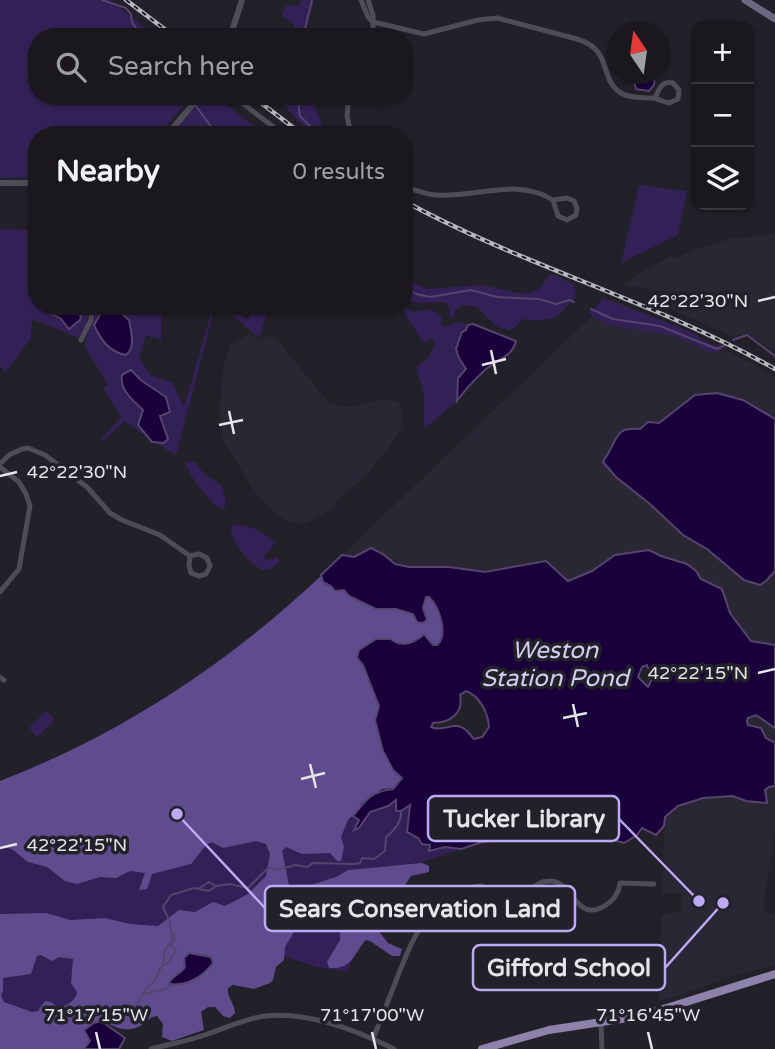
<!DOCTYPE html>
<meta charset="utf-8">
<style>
body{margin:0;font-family:"Varela Round",sans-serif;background:#27252b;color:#f1f3f6}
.controls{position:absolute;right:21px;top:21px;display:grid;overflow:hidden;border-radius:14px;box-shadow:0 2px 5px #0004}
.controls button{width:63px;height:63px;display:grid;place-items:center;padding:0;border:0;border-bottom:2px solid #38373c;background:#1a181e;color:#f1f3f6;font:35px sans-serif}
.compass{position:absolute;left:607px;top:21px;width:63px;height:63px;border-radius:50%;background:#1a181e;box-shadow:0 2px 5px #0004;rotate:347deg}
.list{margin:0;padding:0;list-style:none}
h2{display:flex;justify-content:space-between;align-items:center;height:91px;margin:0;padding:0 28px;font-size:30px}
h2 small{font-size:23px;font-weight:400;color:#9fa0a4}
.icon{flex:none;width:38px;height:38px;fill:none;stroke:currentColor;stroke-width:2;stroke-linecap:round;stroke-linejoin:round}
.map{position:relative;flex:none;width:775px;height:1049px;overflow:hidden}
.search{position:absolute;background:#1a181e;box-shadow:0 2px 5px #0004;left:28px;top:28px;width:385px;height:77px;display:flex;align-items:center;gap:18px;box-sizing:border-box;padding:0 24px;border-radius:28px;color:#9fa0a4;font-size:26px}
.panel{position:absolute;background:#1a181e;box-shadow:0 2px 5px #0004;left:28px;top:126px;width:385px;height:189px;border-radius:28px}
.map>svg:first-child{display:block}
.built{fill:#2a2735}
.green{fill:#322156}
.forest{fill:#5e4c8e;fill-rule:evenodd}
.water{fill:#19003b;stroke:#56446f;stroke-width:2;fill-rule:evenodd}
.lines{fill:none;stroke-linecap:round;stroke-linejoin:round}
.stream{stroke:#56446f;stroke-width:2}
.minor{stroke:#4e4c56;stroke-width:5}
.tertiary{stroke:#4e4c56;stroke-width:6}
.secondary{stroke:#6d6781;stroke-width:7}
.primary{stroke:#8c82ac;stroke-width:8}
.rail-casing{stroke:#b8b7bd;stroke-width:4.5}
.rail{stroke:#222028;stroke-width:2;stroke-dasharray:5;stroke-linecap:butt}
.ticks{fill:none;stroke:#e5e4e9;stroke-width:2.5}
.labels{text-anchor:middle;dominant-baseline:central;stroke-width:7;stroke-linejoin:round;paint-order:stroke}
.water-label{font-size:24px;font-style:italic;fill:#d4cbf2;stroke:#222028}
.ticks-label{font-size:18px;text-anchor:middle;fill:#e5e4e9;stroke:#222028;stroke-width:7;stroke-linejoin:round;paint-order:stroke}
.leader{fill:none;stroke:#bcaaf5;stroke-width:2.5}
.callout-dot{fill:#bcaaf5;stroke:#222028;stroke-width:2.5}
.callout{fill:#222028;stroke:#bcaaf5;stroke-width:2.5}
.callout-label{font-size:24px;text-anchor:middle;font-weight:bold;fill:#e5e4e9}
</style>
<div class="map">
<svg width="775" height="1049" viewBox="0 0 775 1049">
<rect width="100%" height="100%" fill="#222028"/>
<!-- built -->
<g class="built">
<polygon points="775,234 775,351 746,334 735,337 664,306 666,292 623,285 643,271 673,255 673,259 699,248 730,239"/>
<polygon points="610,299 662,321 661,325 729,352 775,376 775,645 751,641 730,613 717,585 701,579 687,564 661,556 652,550 615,555 592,571 568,581 556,568 541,561 483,572 449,567 401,566 375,550 354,557 342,555"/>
<polygon points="248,334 259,339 264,339 267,336 275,337 330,404 351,407 387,399 398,402 401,407 402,426 390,446 366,475 336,502 336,507 307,522 297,524 285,520 275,514 255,492 222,438 219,414 224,364 231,344"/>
<polygon points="756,715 775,728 775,743 766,738 763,729 748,725 748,718"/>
<polygon points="775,786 775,827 763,912 775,915 775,965 736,975 659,1002 661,917 665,913 681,912 681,893 662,893 665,817 678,806 703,798 733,796 746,801 767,802 764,796 765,790 769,787"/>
</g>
<!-- green -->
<g class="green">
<polygon points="0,0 109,0 157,37 37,37 37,96 192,96 158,135 37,135 37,177 0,178"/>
<polygon points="302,0 314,0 304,37 293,37 294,24 283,16 282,13 286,6 299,5"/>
<polygon points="204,96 215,96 266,135 171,135"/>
<path d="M 281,96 L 309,96 L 313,99 L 325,135 C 307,135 293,114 282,103 Z"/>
<polygon points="639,185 687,191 678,235 621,263"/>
<polygon points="34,187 37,187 37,306 89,306 87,326 79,338 32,319 31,338 5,373 0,366 0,229 32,230"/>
<path d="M 554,274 L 573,284 L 576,292 L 574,300 L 556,317 L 539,321 L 523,319 L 512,330 C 496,331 487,317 477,307 L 461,305 L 455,311 L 452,319 L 450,317 L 449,306 L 444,302 L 416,303 L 404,298 L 404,277 L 427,289 L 482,285 L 518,293 L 530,293 L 539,289 L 549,275 Z"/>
<path d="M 603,298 L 689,331 L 713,345 L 722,347 L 722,349 L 710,353 C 698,346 683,339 670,335 C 648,329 602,329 588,312 L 594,309 Z"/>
<path d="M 95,306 L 156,306 L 161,309 L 161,340 L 146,335 L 139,359 L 151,375 L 172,382 L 184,407 L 213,306 L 215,306 L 176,456 L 124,421 L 104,441 L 101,439 L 121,417 L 103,388 L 108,385 L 85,347 C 86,331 96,324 95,306 Z"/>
<polygon points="222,306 231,306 248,320 254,306 269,306 259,338"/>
<path d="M 404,308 L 415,312 L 431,309 L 442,317 L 441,324 L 443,327 L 460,322 L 468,325 C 459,351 452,341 466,369 L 463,370 L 458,378 L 457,401 L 424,429 L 424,395 L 416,367 L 429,357 L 435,344 L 432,338 L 425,343 L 422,341 L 407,317 Z"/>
<path d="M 185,461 L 196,463 L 204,474 L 222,486 L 226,501 L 224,510 C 212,506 187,474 185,461 Z"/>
<path d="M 236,525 C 252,525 263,532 275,543 L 264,557 L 267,560 L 277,557 L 280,562 L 270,569 L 262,570 C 246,561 233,544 230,526 Z"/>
<path d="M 321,576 L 355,816 L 359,820 L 356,827 L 363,823 L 370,812 L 388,806 L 396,800 L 395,806 L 403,810 L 408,805 L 410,805 L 407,821 L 410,834 L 418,839 L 422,844 L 430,845 L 438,850 L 445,847 L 461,849 L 411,866 L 365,868 L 368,905 L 348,972 L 317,967 L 282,956 L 138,986 L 89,1026 L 103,1049 L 0,1049 L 0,781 C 121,734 226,665 321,576 Z"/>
<polygon points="46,711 55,720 37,737 29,728"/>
</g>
<!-- forest -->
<path class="forest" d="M 321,576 L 325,584 L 337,591 L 344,590 L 354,598 L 376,609 L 396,609 L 413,614 L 416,620 L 424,623 L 427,618 L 423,608 L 427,597 C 440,603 448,635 437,645 L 433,645 L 423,634 C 410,649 393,642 376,639 L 359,650 L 358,660 L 363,664 L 379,706 C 372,730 384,762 402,778 L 393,788 L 382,789 L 362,803 L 356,812 L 348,820 L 341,837 L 344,847 L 341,861 L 337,861 L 330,853 L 302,854 L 286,847 L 282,851 L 289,885 L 296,890 L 336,877 L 348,870 L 422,863 L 429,866 L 429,872 L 411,876 L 405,885 L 406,897 L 418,917 L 415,921 C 404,918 403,914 398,905 C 395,900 388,898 382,896 L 371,900 L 377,913 L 377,929 L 388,943 L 402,949 L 400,956 L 392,956 L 370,941 L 366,940 C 353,954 354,969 329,968 L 327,962 L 340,940 L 340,914 L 334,893 L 333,889 L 328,887 L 325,890 L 322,901 L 306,905 L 297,912 L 294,932 L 285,947 L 284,960 L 276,967 L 273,980 L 270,983 L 254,989 L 233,985 L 228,988 C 227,998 235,1004 235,1013 L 230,1018 L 223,1016 L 215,1007 L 208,1007 L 201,1012 L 204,1030 L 172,1041 L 162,1037 L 163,1024 L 157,1016 C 149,1017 145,1024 138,1027 C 124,1033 112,1026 101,1019 L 94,1023 L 89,1039 L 90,1043 L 84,1049 L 0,1049 L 0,914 L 46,913 L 70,920 L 105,918 L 130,924 L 158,926 L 179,910 L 195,912 L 213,902 L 225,906 L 248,894 L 266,876 L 270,854 L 266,844 L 256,841 L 223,848 L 212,842 L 207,844 L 191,864 L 152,874 L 147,889 L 139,890 L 145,873 L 130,871 L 116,878 L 100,877 L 77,884 L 65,881 L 47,867 L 28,862 L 12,849 L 0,846 L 0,781 C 121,734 226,665 321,576 ZM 188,953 L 211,957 C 202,974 191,987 170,984 C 175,968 184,982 185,956 ZM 41,955 L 52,961 L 59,957 L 73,959 L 71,983 L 77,992 C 76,1001 66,1006 58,1008 L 51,1002 L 45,1001 L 38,1011 L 32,1012 L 4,1002 L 1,996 L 3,990 L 3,978 L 31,974 L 37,956 Z"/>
<!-- water -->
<g class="water">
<polygon points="628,74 655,74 654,85 649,91 636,89 634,81"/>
<polygon points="38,306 69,306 81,316 80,320 69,329 61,319"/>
<path d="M 98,306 L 113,306 L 129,320 C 131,331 136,347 126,355 C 109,352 101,340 94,325 L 101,313 Z"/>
<path d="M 473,324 L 516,341 C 512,358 495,360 484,371 C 474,380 465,390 457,401 L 458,378 L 466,369 L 459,358 L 456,349 L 462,332 L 466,330 L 468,325 Z"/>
<path d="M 131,370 L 142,381 L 166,397 L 170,412 L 160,416 L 168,439 L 164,443 L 152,442 L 138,425 L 143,410 C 133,400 119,390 122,375 Z"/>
<path d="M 717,393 L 743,400 L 775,419 L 775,571 L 766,581 L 760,585 L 744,580 L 707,549 L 683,535 L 650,504 L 616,477 L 603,462 C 605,458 607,455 609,452 C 618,436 617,427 640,429 L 648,422 L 659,423 L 695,395 Z"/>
<path d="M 371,548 L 383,554 L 395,564 L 409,567 L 449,567 L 485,572 L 546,561 L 568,581 L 592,571 L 615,555 L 649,550 L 661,556 L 687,564 L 696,571 L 701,579 L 722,589 L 730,613 L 751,641 L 775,645 L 775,728 L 756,715 L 748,718 L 747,721 L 748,725 L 761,728 L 766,738 L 775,743 L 775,786 L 769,787 L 765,790 L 767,803 L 746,801 L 733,796 L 703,798 L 678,806 L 665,817 L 664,826 L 656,835 L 642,828 L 637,835 L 624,843 L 610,839 L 604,833 L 601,801 L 595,797 L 575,799 L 562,809 L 532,819 L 526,827 L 507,840 L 482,842 L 461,849 L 445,847 L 429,851 L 430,845 L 422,844 L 418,838 L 407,832 L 410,805 L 401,811 L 396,811 L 396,800 L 388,806 L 370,812 L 359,828 L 354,830 L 359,820 L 353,816 C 367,799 370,792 393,789 L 402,778 L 393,770 L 383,751 L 375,720 L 379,706 L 363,665 L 357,658 L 359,650 L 376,639 L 391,639 C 401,648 415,643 424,634 L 433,645 L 437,645 C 449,635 439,606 429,597 L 426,597 L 423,608 L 427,620 L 422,623 L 417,622 L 413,614 L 396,609 L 376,609 L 349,596 L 344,590 L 335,591 L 331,586 L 323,582 L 321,575 L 342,555 L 354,557 ZM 647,665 L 652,679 L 648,687 L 638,677 L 642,667 ZM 466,691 C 480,696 488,713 489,727 L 482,737 L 474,739 C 471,736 469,733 466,730 C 454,720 443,733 431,727 L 433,723 C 450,723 464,713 460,695 Z"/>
<path d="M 189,953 L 211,957 L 213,963 C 203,976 187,987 169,984 C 171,976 181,974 185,967 L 184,958 Z"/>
<polygon points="101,1021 125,1038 119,1049 84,1049 90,1041 84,1030 94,1023"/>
</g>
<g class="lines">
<!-- stream -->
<g class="stream">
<polyline points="102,0 126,8 131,14 132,22 136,28 135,37"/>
<polyline points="303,37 312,0"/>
<polyline points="183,96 190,101"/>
<polyline points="297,96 300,116 319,135"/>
<polyline points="196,106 217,135"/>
<polyline points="404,287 416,294 430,297 471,290 497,297 538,299 556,304 569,300 574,302"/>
<polyline points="591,309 613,319 660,326 717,349 725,345"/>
<polyline points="733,340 747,335 775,356"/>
<path d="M 198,889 L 209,882 L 216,886 L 230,884 L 248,888 L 268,868 L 281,869 L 295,865 L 307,867 L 313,863 L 355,864 L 360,863 L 362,858 L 374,859 L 385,851 L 386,837 C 394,831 402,823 401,811"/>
<polyline points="172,942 170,922 163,907 171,895 194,888 209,891 216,886"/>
<polyline points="163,964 165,950 175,938 171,930"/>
<polyline points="144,994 166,989 171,984"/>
<polyline points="101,1021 120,1018 133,1011 146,989 156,979 161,967 169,962 176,950 171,945"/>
</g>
<!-- minor -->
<g class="minor">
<polyline points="361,0 368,17 373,22"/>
<polyline points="368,0 373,15 373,37"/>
<path d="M 373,22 L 424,34 L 478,20 L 497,18 L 577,39 C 614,50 598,79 621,93 C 631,99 642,97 653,98 C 658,99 664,102 669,103 L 678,99 L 679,90 L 673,83 C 662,80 659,89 655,98"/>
<polyline points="233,96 284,135"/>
<polyline points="349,96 347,116 351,135"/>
<path d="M 404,186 C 414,190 424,194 436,195 C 475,198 517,177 553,200"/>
<polygon points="567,198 574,201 577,208 576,215 567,220 558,216 553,200"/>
<polyline points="81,340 91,320 92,306"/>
<polyline points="0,464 9,455 22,449 28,448 45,455 87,487 110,513 122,520 160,535 190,556"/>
<polyline points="0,467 19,482 26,494 30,506 19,569 0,592"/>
<polygon points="199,554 207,558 210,566 206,574 199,576 191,573 189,566 190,556"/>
<polyline points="0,677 4,680"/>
<polyline points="601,1022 602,1049"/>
<path d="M 373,1039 C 381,1019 389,999 397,978 C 413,938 430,892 480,886 C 490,888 499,898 510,898 C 526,899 533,881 549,881 C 574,880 575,925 606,905 C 614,900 619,892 620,883 L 654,884"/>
<path d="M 151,1049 C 166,1045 183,1042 198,1037 C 220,1031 242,1019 265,1016 C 308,1011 356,1030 394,1049"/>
</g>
<!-- tertiary -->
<g class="tertiary">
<polyline points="230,37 242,0"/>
<polyline points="167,135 200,96"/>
<polyline points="0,183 37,183"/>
</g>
<!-- secondary -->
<polyline class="secondary" points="745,0 775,19"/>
<!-- primary -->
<polyline class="primary" points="482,1049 549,1030 641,1016 775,974"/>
<!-- rail casing -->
<g class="rail-casing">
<g id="rail">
<polyline points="126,0 175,37"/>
<polyline points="252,96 303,135"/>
<path d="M 404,201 C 523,266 657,302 775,369"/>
</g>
</g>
<!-- rail -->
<use href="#rail" class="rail"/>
</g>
<!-- ticks -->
<path class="ticks" d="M 758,301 L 775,297M 491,350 L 496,374M 482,365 L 506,359M 229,411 L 234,434M 219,425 L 243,420M 0,476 L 17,472M 758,673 L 775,669M 573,704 L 578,727M 563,718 L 587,713M 310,764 L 316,788M 301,779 L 325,773M 0,848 L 17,844M 96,1032 L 100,1049M 372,1032 L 376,1049M 648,1032 L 652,1049"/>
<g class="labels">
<!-- water labels -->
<g class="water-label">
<text x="555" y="650">Weston<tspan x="555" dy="28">Station Pond</tspan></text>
</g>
</g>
<g class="ticks-label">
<text x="698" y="307">42°22'30"N</text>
<text x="77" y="478">42°22'30"N</text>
<text x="698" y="679">42°22'15"N</text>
<text x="77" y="851">42°22'15"N</text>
<text x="96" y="1021">71°17'15"W</text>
<text x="372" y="1021">71°17'00"W</text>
<text x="648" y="1021">71°16'45"W</text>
</g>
<!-- callouts -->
<path class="leader" d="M699 901L619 819M177 814L265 908M723 903L665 968"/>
<g class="callout-dot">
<circle cx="699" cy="901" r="7"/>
<circle cx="177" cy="814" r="7"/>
<circle cx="723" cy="903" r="7"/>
</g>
<g class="callout">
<rect x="428" y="796" width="191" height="45" rx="7"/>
<rect x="265" y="886" width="310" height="45" rx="7"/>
<rect x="473" y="945" width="192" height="45" rx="7"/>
</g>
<g class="callout-label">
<text x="524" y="827">Tucker Library</text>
<text x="420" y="917">Sears Conservation Land</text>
<text x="569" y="976">Gifford School</text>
</g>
</svg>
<div class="controls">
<button>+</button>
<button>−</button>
<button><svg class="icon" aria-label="layers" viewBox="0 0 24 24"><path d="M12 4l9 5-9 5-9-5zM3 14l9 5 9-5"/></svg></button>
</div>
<svg class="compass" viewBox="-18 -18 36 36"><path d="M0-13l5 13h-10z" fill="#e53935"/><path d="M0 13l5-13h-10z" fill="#9fa0a4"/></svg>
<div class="search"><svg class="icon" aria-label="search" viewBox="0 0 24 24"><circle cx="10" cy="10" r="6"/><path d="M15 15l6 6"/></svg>Search here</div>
<section class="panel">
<h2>Nearby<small>0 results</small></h2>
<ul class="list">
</ul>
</section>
</div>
